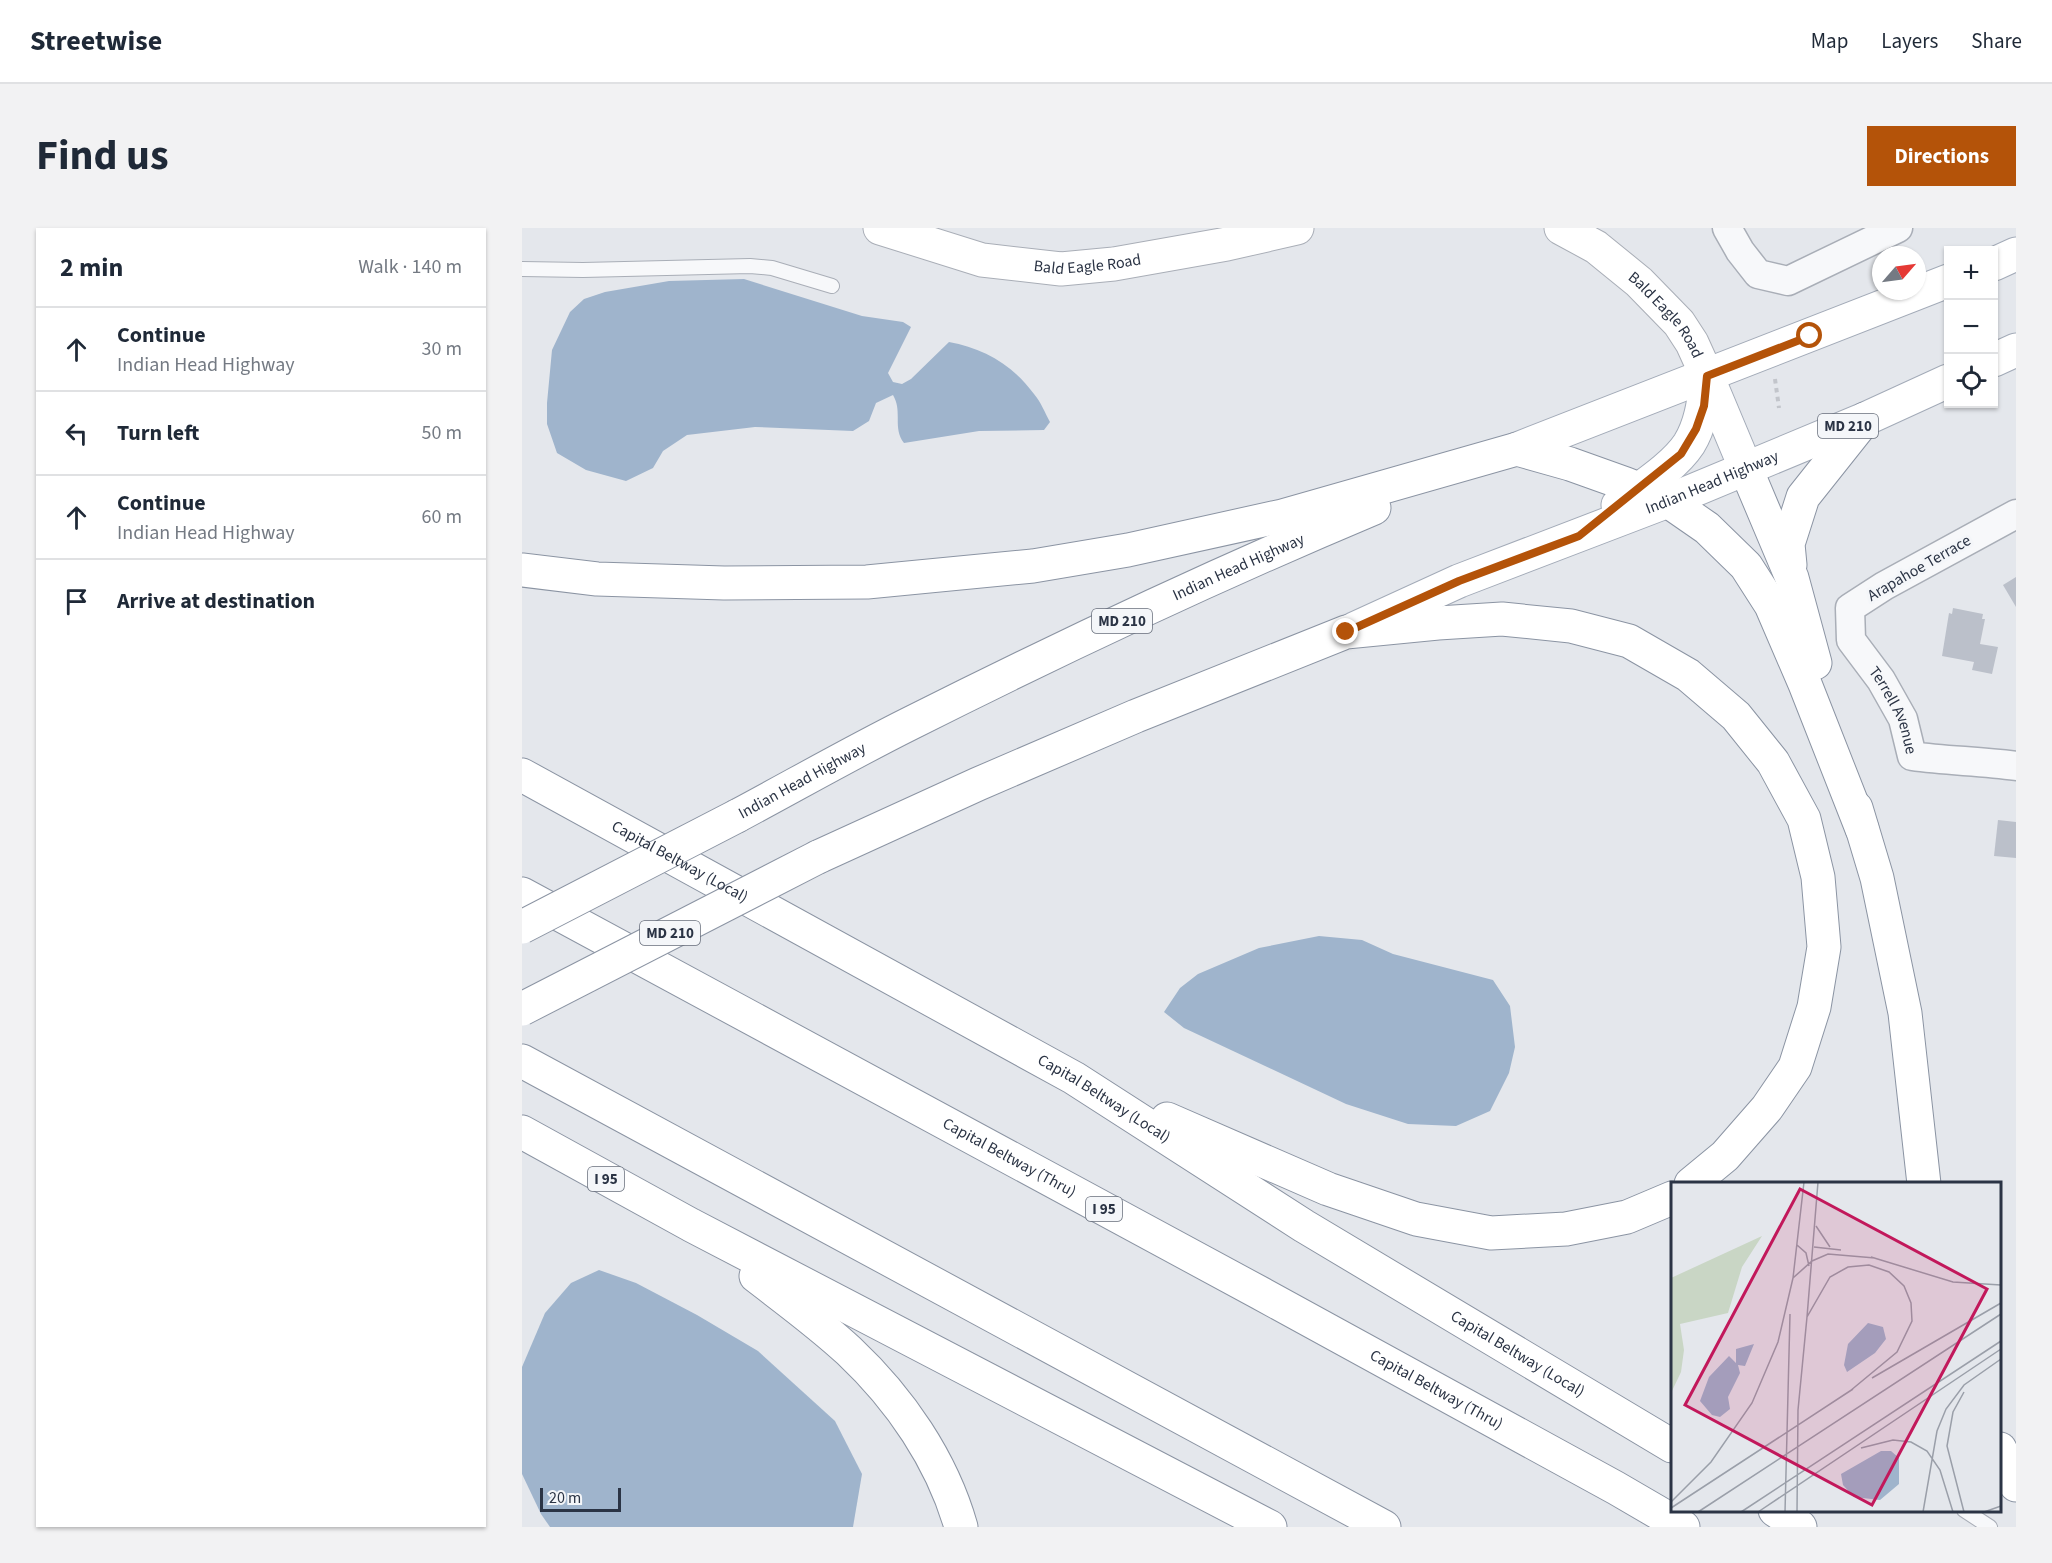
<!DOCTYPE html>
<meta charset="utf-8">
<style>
body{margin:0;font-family:"Source Sans 3",sans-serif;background:#f2f2f3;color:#1f2937}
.controls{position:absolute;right:18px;top:18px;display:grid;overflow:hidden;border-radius:0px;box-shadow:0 2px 4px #0004}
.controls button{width:54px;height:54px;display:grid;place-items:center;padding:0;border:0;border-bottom:2px solid #e0e1e3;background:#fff;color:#1f2937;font:30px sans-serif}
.compass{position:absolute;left:1350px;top:18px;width:54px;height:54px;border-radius:50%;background:#fff;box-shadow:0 2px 4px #0004;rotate:62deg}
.scale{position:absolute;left:18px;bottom:15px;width:81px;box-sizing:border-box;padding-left:6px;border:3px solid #2b3445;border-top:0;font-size:16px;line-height:21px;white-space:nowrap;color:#2b3445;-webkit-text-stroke:4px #f4f6f9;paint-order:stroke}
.stop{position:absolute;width:18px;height:18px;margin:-14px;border:4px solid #b45309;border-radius:50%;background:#fff}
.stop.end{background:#b45309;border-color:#fff;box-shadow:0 2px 6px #0008}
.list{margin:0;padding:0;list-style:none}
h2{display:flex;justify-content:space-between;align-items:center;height:78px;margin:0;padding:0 24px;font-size:26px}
h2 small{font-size:20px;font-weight:400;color:#747a83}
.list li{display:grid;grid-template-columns:39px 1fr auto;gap:18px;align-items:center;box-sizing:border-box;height:84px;padding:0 24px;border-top:2px solid #e0e1e3}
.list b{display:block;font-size:22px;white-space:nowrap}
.list p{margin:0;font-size:20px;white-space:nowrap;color:#747a83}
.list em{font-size:20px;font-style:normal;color:#747a83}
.icon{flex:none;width:33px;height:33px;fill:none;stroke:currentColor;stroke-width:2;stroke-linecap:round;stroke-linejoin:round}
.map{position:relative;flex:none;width:1494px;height:1299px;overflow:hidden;border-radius:0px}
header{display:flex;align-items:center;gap:36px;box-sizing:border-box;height:84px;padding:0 30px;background:#fff;border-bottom:2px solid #e0e1e3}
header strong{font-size:28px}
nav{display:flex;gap:33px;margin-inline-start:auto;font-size:21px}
.intro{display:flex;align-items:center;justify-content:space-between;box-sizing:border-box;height:144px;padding:0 36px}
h1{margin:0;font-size:42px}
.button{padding:15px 27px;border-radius:0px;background:#b45309;color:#fff;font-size:21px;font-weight:700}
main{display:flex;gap:36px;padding:0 36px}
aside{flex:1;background:#fff;border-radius:0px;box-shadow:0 2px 4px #0004}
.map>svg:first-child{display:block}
.water{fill:#9fb4cc}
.building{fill:#bbc0ca}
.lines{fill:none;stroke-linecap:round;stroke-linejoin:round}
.lane-casing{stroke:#a9aeb7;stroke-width:16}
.street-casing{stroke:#a9aeb7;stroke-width:31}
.secondary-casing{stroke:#a9aeb7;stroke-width:35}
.primary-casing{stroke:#a3abb8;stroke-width:35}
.highway-casing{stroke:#8b94a3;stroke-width:35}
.path{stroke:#c2c5cb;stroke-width:4;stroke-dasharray:4.5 4.5;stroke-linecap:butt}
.lane{stroke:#f7f8fa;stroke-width:14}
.street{stroke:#f7f8fa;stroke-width:28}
.secondary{stroke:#fff;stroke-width:33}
.primary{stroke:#fff;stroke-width:33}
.highway{stroke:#fff;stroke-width:33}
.highway-bridge-casing{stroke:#8b94a3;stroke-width:35;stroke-linecap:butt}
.highway-bridge{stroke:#fff;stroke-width:33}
.route{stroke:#b45309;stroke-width:8}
.labels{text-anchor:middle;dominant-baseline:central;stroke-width:6;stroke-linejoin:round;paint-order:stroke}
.shield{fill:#f4f6f9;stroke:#676e7b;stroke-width:1.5}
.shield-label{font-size:15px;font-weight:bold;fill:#2b3445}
.street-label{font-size:16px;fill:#2b3445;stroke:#f4f6f9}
.inset-road{fill:none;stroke:#9a9fa9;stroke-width:1.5}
.view{fill:#c2185b;fill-opacity:0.15;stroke:#c2185b;stroke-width:3}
.inset-edge{fill:none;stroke:#2b3445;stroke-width:3}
</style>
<header>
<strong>Streetwise</strong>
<nav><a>Map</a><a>Layers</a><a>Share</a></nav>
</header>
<div class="intro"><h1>Find us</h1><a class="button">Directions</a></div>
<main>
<aside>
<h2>2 min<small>Walk · 140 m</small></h2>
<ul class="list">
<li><svg class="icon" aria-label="ahead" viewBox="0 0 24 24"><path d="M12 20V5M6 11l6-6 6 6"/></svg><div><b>Continue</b><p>Indian Head Highway</p></div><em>30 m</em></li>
<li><svg class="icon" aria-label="left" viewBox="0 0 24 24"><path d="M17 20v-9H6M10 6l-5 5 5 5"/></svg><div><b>Turn left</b></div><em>50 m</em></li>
<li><svg class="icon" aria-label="ahead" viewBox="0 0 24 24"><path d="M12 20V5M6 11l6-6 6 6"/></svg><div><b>Continue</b><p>Indian Head Highway</p></div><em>60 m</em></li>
<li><svg class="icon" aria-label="arrive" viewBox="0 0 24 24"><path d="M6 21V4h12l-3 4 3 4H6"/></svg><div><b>Arrive at destination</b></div></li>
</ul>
</aside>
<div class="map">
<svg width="1494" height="1299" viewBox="0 0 1494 1299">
<rect width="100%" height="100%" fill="#e4e7ec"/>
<!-- water -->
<g class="water">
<path d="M 222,51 L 340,88 L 381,94 L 389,99 L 366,145 L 371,154 L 380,156 L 389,151 L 427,114 C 461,120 491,137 512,166 C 519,174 523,185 528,194 L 522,202 L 457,203 L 382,215 C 370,199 381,184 371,167 L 354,175 L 347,193 L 331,203 L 233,199 L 165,207 L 141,223 L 131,240 L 104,253 L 64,242 L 35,225 L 25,196 L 25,175 L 30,122 L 48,84 L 62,71 L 83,64 L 147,53 Z"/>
<polygon points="797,708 840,712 871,726 971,752 988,778 993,819 987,845 968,883 934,898 886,896 824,876 662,800 642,784 658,760 676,746 737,720"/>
<polygon points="77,1042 114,1055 175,1087 236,1123 313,1193 340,1246 331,1299 28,1299 19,1286 0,1246 0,1139 23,1085 49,1055"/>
</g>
<!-- building -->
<g class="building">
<polygon points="1494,349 1494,379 1481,357"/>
<polygon points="1431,380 1461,386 1460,391 1463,391 1458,416 1476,419 1470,446 1450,442 1452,434 1420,428 1427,385 1430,386"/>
<polygon points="1476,592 1494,594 1494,630 1472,628"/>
</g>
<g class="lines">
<!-- lane casing -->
<g class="lane-casing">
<g id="lane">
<polyline points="0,41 61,42 228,38 250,40 310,58"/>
<polyline points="1442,1282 1468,1299"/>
</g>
</g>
<!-- street casing -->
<g class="street-casing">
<g id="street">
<polyline points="1205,0 1218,23 1236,46 1266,53 1376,0"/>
<path id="s1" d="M 1494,286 L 1362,358 L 1328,380 L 1329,412 L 1359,452 L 1381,491 L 1390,528 C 1425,533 1459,533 1494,538"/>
</g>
</g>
<!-- secondary casing -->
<g class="secondary-casing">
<g id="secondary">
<path id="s2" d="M 358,0 L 460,32 L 539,41 L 592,36 L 705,16 L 775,0"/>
<path id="s3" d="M 1039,0 L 1074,19 L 1117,54 L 1157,95 L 1170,115 L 1185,148"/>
</g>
</g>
<!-- primary casing -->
<g class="primary-casing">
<g id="primary">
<polyline points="1472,36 1494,26"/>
<polyline points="1472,132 1494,122"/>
<polyline points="1185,148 1224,241"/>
<polyline points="995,221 1426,53"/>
<path d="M 1096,277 C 1118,260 1152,239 1167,216 C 1180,195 1182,171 1185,148"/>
<path id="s4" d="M 832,401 L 937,353 L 1146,273 L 1343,191 L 1426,153"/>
</g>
</g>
<!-- highway casing -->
<g class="highway-casing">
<g id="highway">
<polyline points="1224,241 1270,350 1293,435"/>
<polyline points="1268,337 1266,316 1281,269 1343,191"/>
<polyline points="0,342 75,351 202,355 345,354 511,338 606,322 760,288 995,221 1048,236 1104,256 1146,273 1185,300 1224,338 1249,377 1283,456 1340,601"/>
<path id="s5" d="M 0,547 L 552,850 L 782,998 L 1150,1218"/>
<polyline points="1334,580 1355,650 1383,785 1402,956"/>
<path id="s6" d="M 215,588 C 273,557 329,525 387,496 C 540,419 695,346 852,280"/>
<polyline points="296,629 456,556 614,488 824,404 916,395 980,391 1049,398 1107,413 1166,447 1214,488 1251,534 1282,591 1296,649 1302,719 1292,779 1273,839 1245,880 1203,928 1169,956"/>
<path id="s7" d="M 0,666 L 738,1065 L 1094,1260 L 1161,1299"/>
<polyline points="0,833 862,1299"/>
<polyline points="645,891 806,961 894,991 969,1005 1044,1001 1105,989 1150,970"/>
<polyline points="0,904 169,997 748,1299"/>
<path d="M 234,1048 C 265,1072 298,1096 327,1123 C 378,1171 420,1232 439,1299"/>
<polyline points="1478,1221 1494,1257"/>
<polyline points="1253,1282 1278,1299"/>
</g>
</g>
<!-- path -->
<polyline class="path" points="1253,151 1257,180"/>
<!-- lane -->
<use href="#lane" class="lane"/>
<!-- street -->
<use href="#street" class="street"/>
<!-- secondary -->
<use href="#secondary" class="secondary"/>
<!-- primary -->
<use href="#primary" class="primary"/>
<!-- highway -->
<use href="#highway" class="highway"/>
<!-- highway-bridge casing -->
<g class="highway-bridge-casing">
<g id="highway-bridge">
<polyline points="0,699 215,588"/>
<polyline points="0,781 296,629"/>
</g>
</g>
<!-- highway-bridge -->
<use href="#highway-bridge" class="highway-bridge"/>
</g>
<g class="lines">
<!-- route -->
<polyline class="route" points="824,404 937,353 1057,308 1159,226 1174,201 1182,178 1185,148 1288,108"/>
</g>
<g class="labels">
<!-- shield labels -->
<g class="shield">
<rect x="1296" y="186" width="60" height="24" rx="4.5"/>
<rect x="570" y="381" width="60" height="24" rx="4.5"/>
<rect x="118" y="693" width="60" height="24" rx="4.5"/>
<rect x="66" y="939" width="36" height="24" rx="4.5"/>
<rect x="564" y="969" width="36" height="24" rx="4.5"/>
</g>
<g class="shield-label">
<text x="1326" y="198">MD 210</text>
<text x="600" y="393">MD 210</text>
<text x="148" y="705">MD 210</text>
<text x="84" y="951">I 95</text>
<text x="582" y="981">I 95</text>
</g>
<!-- street labels -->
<g class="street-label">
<text stroke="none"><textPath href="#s2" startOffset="213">Bald Eagle Road</textPath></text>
<text stroke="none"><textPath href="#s3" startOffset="138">Bald Eagle Road</textPath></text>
<text stroke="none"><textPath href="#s4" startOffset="387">Indian Head Highway</textPath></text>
<text stroke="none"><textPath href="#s6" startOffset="560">Indian Head Highway</textPath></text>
<text transform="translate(1397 340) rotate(-30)">Arapahoe Terrace</text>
<text stroke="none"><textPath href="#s1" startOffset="306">Terrell Avenue</textPath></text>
<text stroke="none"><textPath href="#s6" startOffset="74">Indian Head Highway</textPath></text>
<text stroke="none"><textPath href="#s5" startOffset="180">Capital Beltway (Local)</textPath></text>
<text stroke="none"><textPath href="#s5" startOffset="666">Capital Beltway (Local)</textPath></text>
<text stroke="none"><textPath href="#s7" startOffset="554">Capital Beltway (Thru)</textPath></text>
<text stroke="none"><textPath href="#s5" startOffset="1152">Capital Beltway (Local)</textPath></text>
<text stroke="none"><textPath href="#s7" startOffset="1040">Capital Beltway (Thru)</textPath></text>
</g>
</g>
<!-- overview -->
<g transform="translate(1149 954)">
<rect width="330" height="330" fill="#e4e7ec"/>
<path d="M 91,54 L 71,85 L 57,131 L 9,142 L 13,168 L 10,190 L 0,211 L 0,96 Z" fill="#c9d6c5"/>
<path d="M 197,141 L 212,145 L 215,157 L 204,171 L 176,190 L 173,183 L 177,162 ZM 83,162 L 74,184 L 67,183 L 69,191 L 57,215 L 59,227 L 49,235 L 41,233 L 29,219 L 38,195 L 58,174 L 65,181 L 65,167 ZM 210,269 L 220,269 L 228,276 L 228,302 L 209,318 L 183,315 L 172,303 L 170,292 Z" fill="#9fb4cc"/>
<path class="inset-road" d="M 145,44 L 159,65M 126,63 L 135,71 L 138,84M 143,65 L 170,68M 200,75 L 282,100 L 330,103M 122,96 L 133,0M 136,135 L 147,0M 201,196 L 330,121M 190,266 L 222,258 L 240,260 L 256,269 L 269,288 L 282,330M 0,320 L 40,280 L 81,221 L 107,160 L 122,96 L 141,79 L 157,72 L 204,76M 0,326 L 182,207M 27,330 L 330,132M 70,330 L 330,159M 87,330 L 330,167M 114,330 L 119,132M 126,330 L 127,228 L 136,135 L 159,95 L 177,85 L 198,83 L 218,90 L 233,104 L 240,121 L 241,139 L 226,170 L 179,209M 252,330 L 266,249 L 275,227 L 293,203 L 330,177M 293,330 L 276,264 L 282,230 L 293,210M 313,330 L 330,324"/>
<path class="view" d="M 129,7 L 316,107 L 201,323 L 14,223 Z"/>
<rect width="330" height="330" class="inset-edge"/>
</g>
</svg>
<div class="controls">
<button>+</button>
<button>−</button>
<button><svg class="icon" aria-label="locate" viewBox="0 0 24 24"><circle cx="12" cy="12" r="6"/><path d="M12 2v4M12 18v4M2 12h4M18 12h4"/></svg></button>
</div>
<svg class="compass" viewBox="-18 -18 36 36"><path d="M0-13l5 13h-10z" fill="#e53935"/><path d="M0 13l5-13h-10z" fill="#747a83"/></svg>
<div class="scale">20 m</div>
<div class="stop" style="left:1288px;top:108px"></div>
<div class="stop end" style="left:824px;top:404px"></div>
</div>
</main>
